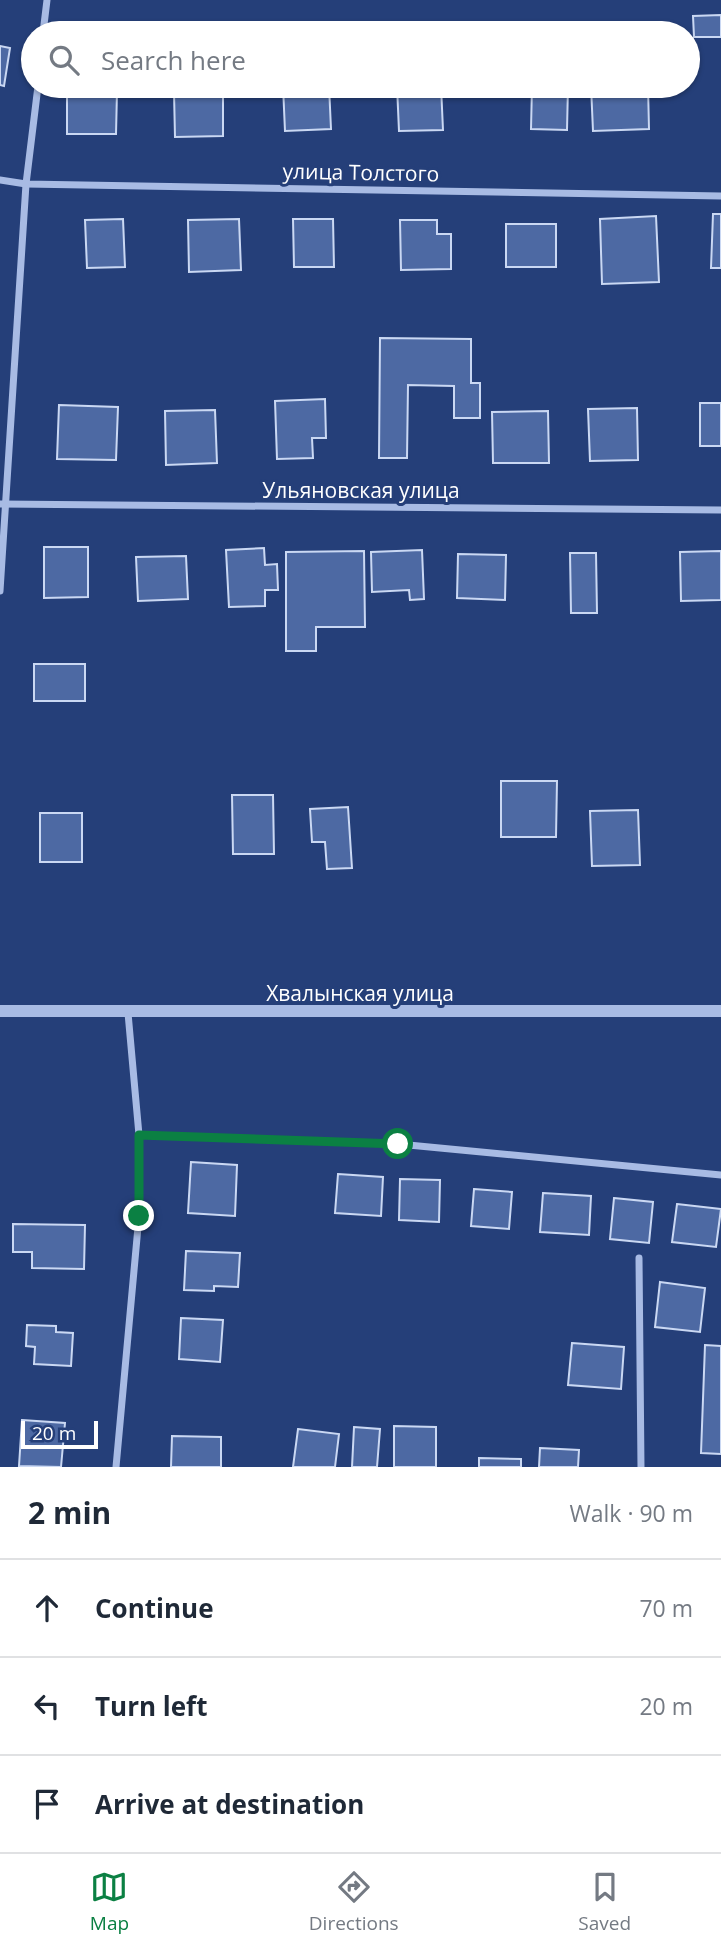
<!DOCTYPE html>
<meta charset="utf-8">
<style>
body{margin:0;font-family:"Open Sans",sans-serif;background:#f2f2f3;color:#1f2937}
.scale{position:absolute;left:21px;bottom:18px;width:77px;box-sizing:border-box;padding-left:7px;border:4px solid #fff;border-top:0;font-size:19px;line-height:24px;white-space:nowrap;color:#fff;-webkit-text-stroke:5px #253f79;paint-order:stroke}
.stop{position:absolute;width:21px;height:21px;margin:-16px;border:5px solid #0b8043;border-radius:50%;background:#fff}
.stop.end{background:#0b8043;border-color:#fff;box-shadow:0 2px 7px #0008}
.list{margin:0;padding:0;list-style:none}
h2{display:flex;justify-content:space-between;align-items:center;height:91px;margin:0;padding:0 28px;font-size:30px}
h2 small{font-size:23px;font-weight:400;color:#747a83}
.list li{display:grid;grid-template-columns:46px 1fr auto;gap:21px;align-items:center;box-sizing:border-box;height:98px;padding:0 28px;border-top:2px solid #e0e1e3}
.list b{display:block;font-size:26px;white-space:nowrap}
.list em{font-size:23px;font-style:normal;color:#747a83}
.icon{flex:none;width:38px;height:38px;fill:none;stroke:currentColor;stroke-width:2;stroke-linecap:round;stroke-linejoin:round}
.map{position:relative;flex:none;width:721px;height:1467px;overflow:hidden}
.search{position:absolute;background:#fff;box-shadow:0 2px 5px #0004;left:21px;right:21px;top:21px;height:77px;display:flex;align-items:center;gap:18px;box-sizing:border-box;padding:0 24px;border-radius:38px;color:#747a83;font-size:26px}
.sheet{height:385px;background:#fff}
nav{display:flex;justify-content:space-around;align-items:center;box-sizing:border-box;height:98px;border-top:2px solid #e0e1e3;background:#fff;font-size:19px;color:#747a83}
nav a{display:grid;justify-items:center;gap:4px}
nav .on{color:#0b8043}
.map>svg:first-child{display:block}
.building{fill:#4d69a3;stroke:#cad8f3;stroke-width:2}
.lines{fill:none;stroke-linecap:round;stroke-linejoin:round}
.minor{stroke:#a8bbe4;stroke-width:7}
.tertiary{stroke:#a8bbe4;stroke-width:12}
.route{stroke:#0b8043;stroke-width:9}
.labels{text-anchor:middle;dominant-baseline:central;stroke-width:6;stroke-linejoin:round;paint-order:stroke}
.street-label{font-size:21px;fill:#fff;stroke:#253f79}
</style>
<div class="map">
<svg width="721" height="1467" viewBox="0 0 721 1467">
<rect width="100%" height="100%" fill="#253f79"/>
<!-- building -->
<g class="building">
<polygon points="721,15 721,37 694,37 693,16"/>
<polygon points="0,46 10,48 4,86 0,85"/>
<polygon points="199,86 223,86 223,136 175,137 174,92 199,92"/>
<polygon points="283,86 329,86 331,129 285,131"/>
<polygon points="397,86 441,86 443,130 399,131"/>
<polygon points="532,86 568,86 567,130 531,129"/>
<polygon points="591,86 648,86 649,129 593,131"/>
<polygon points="67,91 117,91 116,134 67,134"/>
<polygon points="713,214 721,214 721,268 711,268"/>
<polygon points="656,216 659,282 602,284 600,219"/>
<polygon points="123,219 125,267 87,268 85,220"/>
<polygon points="239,219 241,270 189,272 188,220"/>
<polygon points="293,219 333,219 334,267 294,267"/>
<polygon points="400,220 437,220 437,234 451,234 451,269 401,270"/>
<rect x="506" y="224" width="50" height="43"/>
<polygon points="380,338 471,339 471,383 480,383 480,418 454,418 454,386 408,385 407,458 379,458"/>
<polygon points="325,399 326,438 312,438 313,458 277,459 275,401"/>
<rect x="700" y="403" width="21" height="43"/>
<polygon points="59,405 118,407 116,460 57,459"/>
<polygon points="637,408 638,460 590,461 588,409"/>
<polygon points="215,410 217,463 166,465 165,411"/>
<polygon points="548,411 549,463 493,463 492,412"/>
<polygon points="44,547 88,547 88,597 44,598"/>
<polygon points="264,548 265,565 277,564 278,590 265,590 265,606 229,607 226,550"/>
<polygon points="422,550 424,599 410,600 409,590 372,592 371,552"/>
<polygon points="364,551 365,627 316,627 316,651 286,651 286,552"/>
<polygon points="721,551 721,600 681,601 680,552"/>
<polygon points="570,553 596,553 597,613 571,613"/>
<polygon points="458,554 506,555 505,600 457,598"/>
<polygon points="186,556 188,599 138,601 136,557"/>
<rect x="34" y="664" width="51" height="37"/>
<polygon points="501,781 557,781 556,837 501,837"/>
<polygon points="232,795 273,795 274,854 233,854"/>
<polygon points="348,807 352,868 327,869 325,842 312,842 310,809"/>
<polygon points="638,810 640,865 592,866 590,811"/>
<rect x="40" y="813" width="42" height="49"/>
<polygon points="191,1162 237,1165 235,1216 188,1213"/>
<polygon points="338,1174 383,1177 381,1216 335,1213"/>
<polygon points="400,1179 440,1180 439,1222 399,1220"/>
<polygon points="474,1189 512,1192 509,1229 471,1226"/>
<polygon points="543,1193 591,1196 589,1235 540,1232"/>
<polygon points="614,1198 653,1202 649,1243 610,1239"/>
<polygon points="677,1204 721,1209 716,1247 672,1242"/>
<polygon points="13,1224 85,1225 84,1269 32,1268 32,1252 13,1252"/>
<polygon points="186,1251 240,1253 238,1287 214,1286 214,1291 184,1290"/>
<polygon points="660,1282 705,1288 700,1332 655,1327"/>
<polygon points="181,1318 223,1320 220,1362 179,1359"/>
<polygon points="27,1325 56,1326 56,1332 73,1333 71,1366 34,1364 35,1347 26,1346"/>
<polygon points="572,1343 624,1347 621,1389 568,1385"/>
<polygon points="705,1345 721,1346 721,1454 701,1453"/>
<polygon points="22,1420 65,1423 61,1467 19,1466"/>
<polygon points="394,1426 436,1427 436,1467 394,1467"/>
<polygon points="354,1427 380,1429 377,1467 352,1467"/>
<polygon points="298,1429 339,1434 335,1467 293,1467"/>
<polygon points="172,1436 221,1437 221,1467 171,1467"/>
<polygon points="540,1448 579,1450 578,1467 539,1467"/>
<polygon points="479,1458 521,1459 521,1467 479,1467"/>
</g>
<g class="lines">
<!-- minor -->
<g class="minor">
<polyline points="43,33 47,0"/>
<polyline points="0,180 26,184 721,196"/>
<polyline points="0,504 721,510"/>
<polyline points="0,591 26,184 38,86"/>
<polyline points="139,1135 398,1144 721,1175"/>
<polyline points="639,1258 641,1467"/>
<polyline points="116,1467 139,1216 139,1135 128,1013"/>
</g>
<!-- tertiary -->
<polyline class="tertiary" points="0,1011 721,1011"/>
</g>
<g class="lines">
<!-- route -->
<polyline class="route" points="139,1216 139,1135 398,1144"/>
</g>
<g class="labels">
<!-- street labels -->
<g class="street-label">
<text transform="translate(361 172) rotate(1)">улица Толстого</text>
<text x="361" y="490">Ульяновская улица</text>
<text x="360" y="993">Хвалынская улица</text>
</g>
</g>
</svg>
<div class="scale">20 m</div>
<div class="stop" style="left:398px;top:1144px"></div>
<div class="stop end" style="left:139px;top:1216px"></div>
<div class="search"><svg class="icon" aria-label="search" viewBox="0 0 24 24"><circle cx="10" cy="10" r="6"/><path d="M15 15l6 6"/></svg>Search here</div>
</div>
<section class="sheet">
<h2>2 min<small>Walk · 90 m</small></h2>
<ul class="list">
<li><svg class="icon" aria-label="ahead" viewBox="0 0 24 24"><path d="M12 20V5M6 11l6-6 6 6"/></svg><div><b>Continue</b></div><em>70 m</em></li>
<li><svg class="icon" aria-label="left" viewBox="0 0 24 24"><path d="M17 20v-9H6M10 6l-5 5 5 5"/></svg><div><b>Turn left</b></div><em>20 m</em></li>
<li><svg class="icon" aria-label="arrive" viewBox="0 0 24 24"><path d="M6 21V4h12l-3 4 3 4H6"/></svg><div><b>Arrive at destination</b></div></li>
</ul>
</section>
<nav>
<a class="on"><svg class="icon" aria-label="map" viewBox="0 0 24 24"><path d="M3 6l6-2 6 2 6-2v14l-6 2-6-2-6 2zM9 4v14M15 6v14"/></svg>Map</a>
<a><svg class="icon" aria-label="directions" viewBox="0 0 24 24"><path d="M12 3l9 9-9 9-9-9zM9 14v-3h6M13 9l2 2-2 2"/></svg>Directions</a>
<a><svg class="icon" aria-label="saved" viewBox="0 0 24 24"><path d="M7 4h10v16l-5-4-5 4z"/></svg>Saved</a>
</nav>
